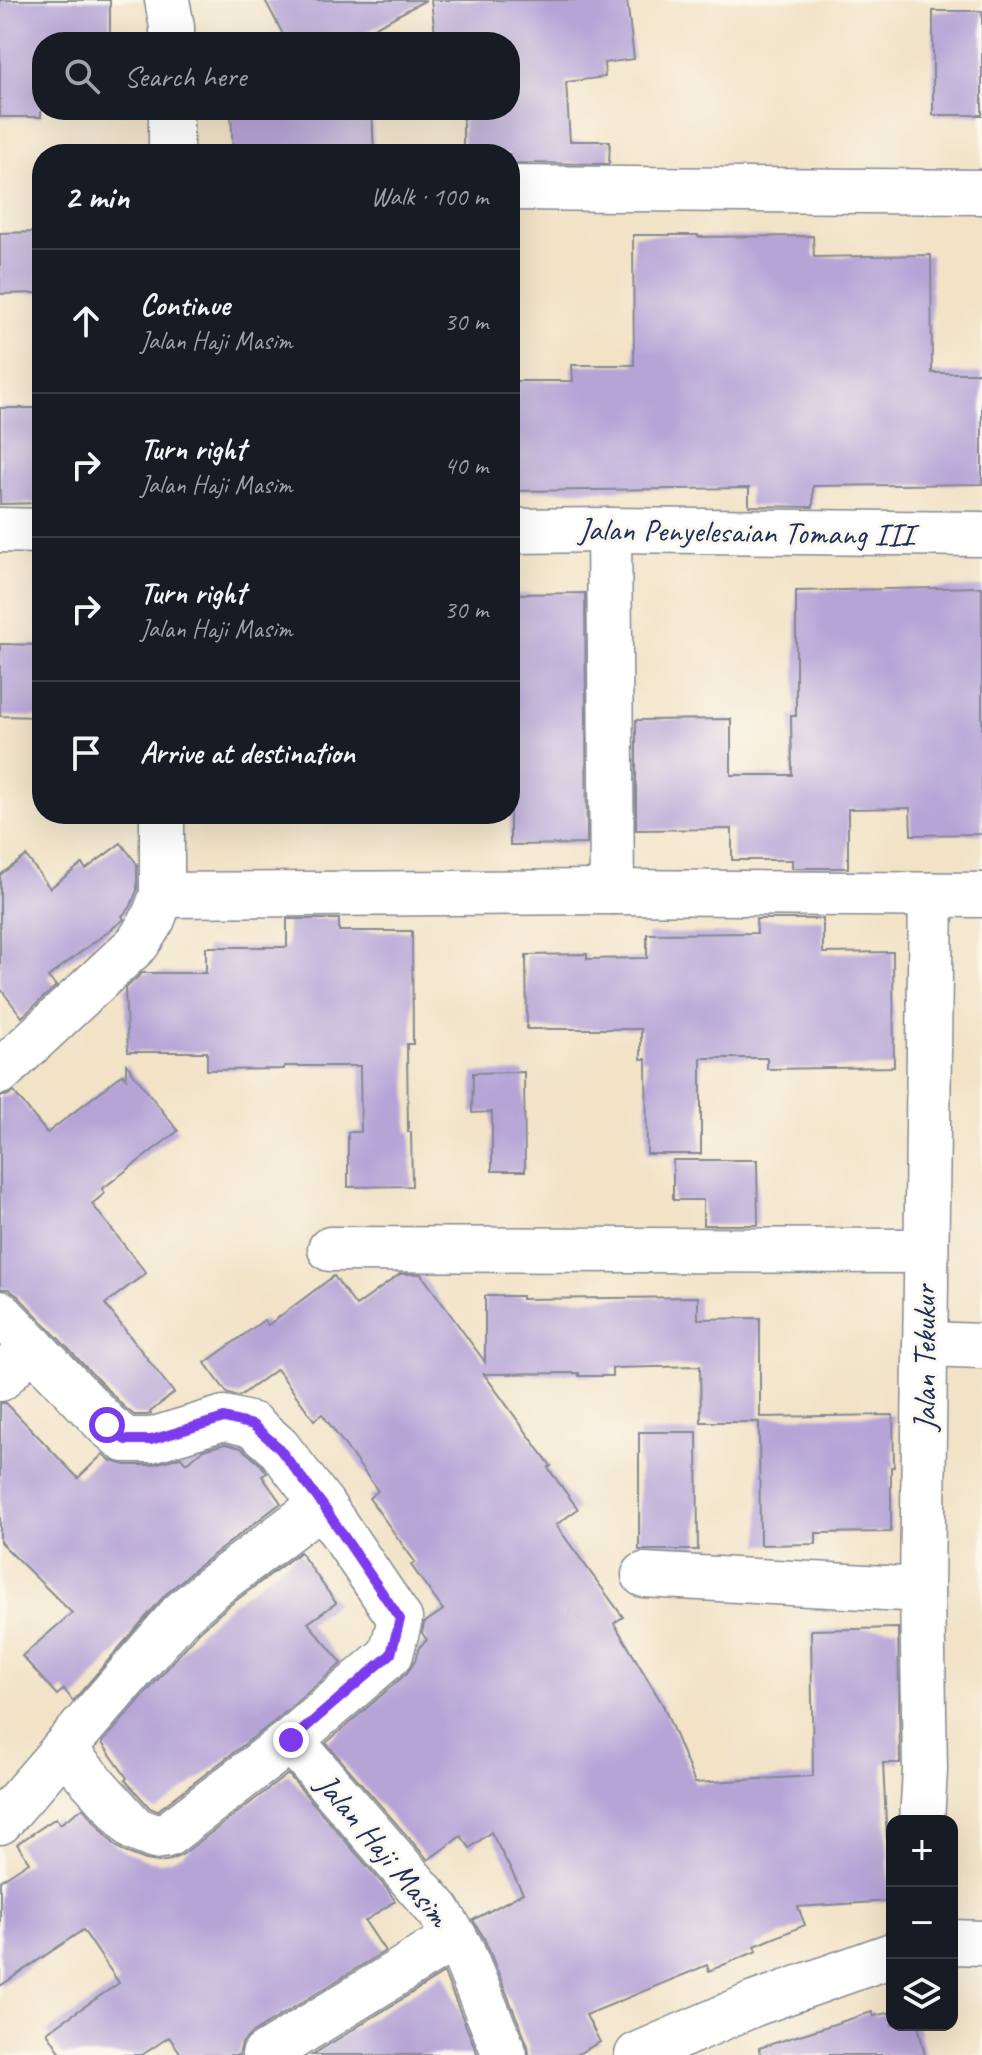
<!DOCTYPE html>
<meta charset="utf-8">
<style>
body{margin:0;font-family:Caveat,sans-serif;background:#20242c;color:#f1f3f6}
.controls{position:absolute;right:24px;bottom:24px;display:grid;overflow:hidden;border-radius:16px;box-shadow:0 8px 32px #0002}
.controls button{width:72px;height:72px;display:grid;place-items:center;padding:0;border:0;border-bottom:2px solid #363941;background:#171b24;color:#f1f3f6;font:40px sans-serif}
.stop{position:absolute;width:24px;height:24px;margin:-18px;border:6px solid #7c3aed;border-radius:50%;background:#fff}
.stop.end{background:#7c3aed;border-color:#fff;box-shadow:0 2px 8px #0008}
.list{margin:0;padding:0;list-style:none}
h2{display:flex;justify-content:space-between;align-items:center;height:104px;margin:0;padding:0 32px;font-size:34px}
h2 small{font-size:26px;font-weight:400;color:#9ea1a6}
.list li{display:grid;grid-template-columns:52px 1fr auto;gap:24px;align-items:center;box-sizing:border-box;height:144px;padding:0 32px;border-top:2px solid #363941}
.list b{display:block;font-size:30px;white-space:nowrap}
.list p{margin:0;font-size:26px;white-space:nowrap;color:#9ea1a6}
.list em{font-size:26px;font-style:normal;color:#9ea1a6}
.icon{flex:none;width:44px;height:44px;fill:none;stroke:currentColor;stroke-width:2;stroke-linecap:round;stroke-linejoin:round}
.map{position:relative;flex:none;width:982px;height:2055px;overflow:hidden}
.search{position:absolute;background:#171b24;box-shadow:0 8px 32px #0002;left:32px;top:32px;width:488px;height:88px;display:flex;align-items:center;gap:20px;box-sizing:border-box;padding:0 28px;border-radius:32px;color:#9ea1a6;font-size:30px}
.panel{position:absolute;background:#171b24;box-shadow:0 8px 32px #0002;left:32px;top:144px;width:488px;height:680px;border-radius:32px}
.map>svg:first-child{display:block}
.building{fill:#b6a4d7}
.lines{fill:none;stroke-linecap:round;stroke-linejoin:round}
.minor-casing{stroke:#868992;stroke-width:47}
.minor{stroke:#fff;stroke-width:44}
.route{stroke:#7c3aed;stroke-width:10}
.labels{text-anchor:middle;dominant-baseline:central;stroke-width:6;stroke-linejoin:round;paint-order:stroke}
.street-label{font-size:32px;fill:#1b2f5e;stroke:#fbf7ec}
</style>
<div class="map">
<svg width="982" height="2055" viewBox="0 0 982 2055">
<rect width="100%" height="100%" fill="#fbf7ec"/>
<filter id="ink" filterUnits="userSpaceOnUse"><feTurbulence type="fractalNoise" baseFrequency=".0125" numOctaves="2"/><feDisplacementMap in="SourceGraphic" scale="16" xChannelSelector="R" yChannelSelector="G"/><feConvolveMatrix kernelMatrix="1 2 1 2 8 2 1 2 1" color-interpolation-filters="sRGB"/></filter>
<filter id="wash" filterUnits="userSpaceOnUse"><feTurbulence type="fractalNoise" baseFrequency=".006" numOctaves="4" result="noise"/><feDisplacementMap in="SourceGraphic" scale="32" xChannelSelector="R" yChannelSelector="G"/><feGaussianBlur stdDeviation="1.8" result="paint"/><feColorMatrix in="noise" values="0 0 0 0 0 0 0 0 0 0 0 0 0 0 0 0 0 1.4 0 .05"/><feComposite in="paint" operator="in"/></filter>
<g filter="url(#wash)">
<rect width="100%" height="100%" fill="#f2e3c7"/>
<g id="blocks">
<!-- building -->
<g class="building">
<polygon points="0,0 110,0 110,42 42,42 41,117 0,117"/>
<polygon points="265,0 426,0 348,42 287,42"/>
<polygon points="431,0 627,0 634,59 604,63 605,77 566,82 570,141 610,141 609,164 510,163 510,154 463,154 463,110 510,110 510,42 436,42"/>
<rect x="933" y="11" width="49" height="104"/>
<polygon points="251,110 372,110 374,154 233,154 231,111"/>
<polygon points="42,232 42,293 0,294 0,233"/>
<polygon points="633,235 698,235 698,237 813,236 814,257 931,255 932,373 982,373 982,484 813,486 813,507 749,506 749,488 513,491 512,381 573,381 572,365 634,365"/>
<polygon points="0,408 42,408 42,503 0,504"/>
<polygon points="982,587 982,834 911,835 910,808 848,809 848,868 792,868 792,860 732,860 732,829 636,830 636,720 731,719 731,775 792,775 791,716 796,716 796,591"/>
<polygon points="585,593 587,844 510,845 510,600 513,600 513,594"/>
<polygon points="0,644 42,645 42,717 0,716"/>
<polygon points="121,843 137,864 137,890 130,908 122,916 124,919 122,921 48,977 56,986 22,1017 0,988 0,875 26,856 50,888 82,864 86,869"/>
<polygon points="287,919 339,919 339,931 412,931 413,1044 407,1044 408,1132 411,1132 412,1186 348,1187 348,1132 361,1132 360,1066 284,1066 284,1069 207,1070 207,1052 128,1052 125,989 142,973 206,973 206,947 287,947"/>
<polygon points="756,919 823,919 823,953 893,952 894,1067 767,1069 767,1058 701,1058 701,1154 647,1154 646,1059 641,1059 641,1029 527,1029 526,955 587,954 587,959 647,958 647,934 757,933"/>
<polygon points="126,1064 178,1131 102,1189 105,1193 92,1204 146,1273 105,1304 174,1393 150,1412 151,1414 147,1415 134,1415 124,1407 18,1296 8,1289 0,1289 0,1096 6,1096 14,1092 47,1133 123,1074 126,1078"/>
<polygon points="524,1072 525,1171 492,1171 492,1112 472,1113 473,1073"/>
<polygon points="673,1160 757,1160 758,1225 703,1225 703,1200 673,1200"/>
<polygon points="400,1274 421,1274 485,1362 485,1296 522,1296 522,1299 698,1297 698,1319 760,1318 760,1417 893,1415 894,1467 891,1467 891,1532 816,1533 816,1544 760,1545 759,1422 701,1422 700,1366 612,1368 612,1376 579,1376 579,1373 484,1374 551,1466 548,1468 578,1509 556,1525 623,1617 614,1623 663,1705 695,1783 813,1776 811,1630 898,1628 900,1763 883,1763 890,1901 798,1907 805,1925 755,1946 757,1951 709,1971 707,1965 586,2015 600,2042 576,2055 529,2055 528,2046 484,1938 473,1920 523,1893 491,1832 470,1848 461,1836 428,1860 326,1743 407,1673 415,1661 419,1647 427,1640 422,1633 424,1623 443,1610 411,1565 415,1562 369,1498 378,1491 322,1414 314,1420 277,1369 240,1396 228,1394 205,1363 264,1320 268,1325 334,1276 356,1306"/>
<polygon points="0,1403 6,1403 78,1478 103,1454 110,1460 125,1465 151,1465 181,1457 186,1463 203,1450 225,1444 241,1448 260,1464 267,1473 262,1476 281,1503 195,1569 165,1595 73,1701 64,1689 57,1695 22,1656 72,1613 0,1542"/>
<polygon points="639,1432 697,1432 698,1550 639,1550"/>
<polygon points="300,1552 336,1603 308,1623 342,1663 275,1721 157,1811 150,1808 125,1780 127,1778 102,1743 199,1632 226,1608"/>
<polygon points="288,1774 388,1890 395,1901 365,1921 385,1951 251,2034 242,2043 239,2055 182,2055 169,2037 142,2055 62,2055 47,2032 119,1983 83,1930 0,1986 0,1881 29,1862 17,1844 56,1818 60,1824 83,1808 116,1846 125,1852 146,1860 159,1862 171,1860 182,1855"/>
<polygon points="444,1973 478,2055 312,2055"/>
<polygon points="872,2012 874,2016 892,2012 892,2025 918,2025 925,2055 760,2055 759,2048"/>
</g>
</g>
</g>
<g filter="url(#ink)">
<use href="#blocks" fill-opacity="0" stroke="#868992" stroke-width="2"/>
<g class="lines">
<!-- minor casing -->
<g class="minor-casing">
<g id="minor">
<polyline points="167,0 172,27 172,42"/>
<polyline points="171,154 171,110"/>
<polyline points="510,188 982,192"/>
<polyline points="0,530 42,531"/>
<polyline points="609,530 612,892"/>
<polyline points="510,531 609,530 982,534"/>
<polyline points="162,895 612,892 982,895"/>
<polyline points="0,1072 138,943 153,919 162,895 162,814"/>
<polyline points="330,1249 925,1251"/>
<polyline points="0,1313 107,1425 125,1440 151,1440 224,1418 253,1425 278,1447 322,1504 400,1619 391,1654 291,1740 167,1835 155,1837 135,1829 63,1749"/>
<polyline points="925,1344 982,1346"/>
<polyline points="0,1379 32,1346"/>
<polyline points="644,1575 922,1590"/>
<polyline points="291,1740 439,1911 461,1948 505,2055"/>
<polyline points="922,1821 925,1770 922,1590 931,895"/>
<polyline points="0,1822 181,1614 210,1589 322,1504"/>
<polyline points="952,1942 982,1943"/>
<polyline points="264,2055 455,1937"/>
<polyline points="637,2055 754,2004 892,1955"/>
</g>
</g>
<!-- minor -->
<use href="#minor" class="minor"/>
</g>
</g>
<g class="lines" filter="url(#ink)">
<!-- route -->
<polyline class="route" points="107,1425 125,1440 151,1440 224,1418 253,1425 278,1447 322,1504 400,1619 391,1654 291,1740"/>
</g>
<g class="labels">
<!-- street labels -->
<g class="street-label">
<text transform="translate(746 532) rotate(1)">Jalan Penyelesaian Tomang III</text>
<text transform="translate(924 1358) rotate(-90)">Jalan Tekukur</text>
<text transform="translate(383 1850) rotate(50)">Jalan Haji Masim</text>
</g>
</g>
</svg>
<div class="controls">
<button>+</button>
<button>−</button>
<button><svg class="icon" aria-label="layers" viewBox="0 0 24 24"><path d="M12 4l9 5-9 5-9-5zM3 14l9 5 9-5"/></svg></button>
</div>
<div class="stop" style="left:107px;top:1425px"></div>
<div class="stop end" style="left:291px;top:1740px"></div>
<div class="search"><svg class="icon" aria-label="search" viewBox="0 0 24 24"><circle cx="10" cy="10" r="6"/><path d="M15 15l6 6"/></svg>Search here</div>
<section class="panel">
<h2>2 min<small>Walk · 100 m</small></h2>
<ul class="list">
<li><svg class="icon" aria-label="ahead" viewBox="0 0 24 24"><path d="M12 20V5M6 11l6-6 6 6"/></svg><div><b>Continue</b><p>Jalan Haji Masim</p></div><em>30 m</em></li>
<li><svg class="icon" aria-label="right" viewBox="0 0 24 24"><path d="M7 20v-9h11M14 6l5 5-5 5"/></svg><div><b>Turn right</b><p>Jalan Haji Masim</p></div><em>40 m</em></li>
<li><svg class="icon" aria-label="right" viewBox="0 0 24 24"><path d="M7 20v-9h11M14 6l5 5-5 5"/></svg><div><b>Turn right</b><p>Jalan Haji Masim</p></div><em>30 m</em></li>
<li><svg class="icon" aria-label="arrive" viewBox="0 0 24 24"><path d="M6 21V4h12l-3 4 3 4H6"/></svg><div><b>Arrive at destination</b></div></li>
</ul>
</section>
</div>
